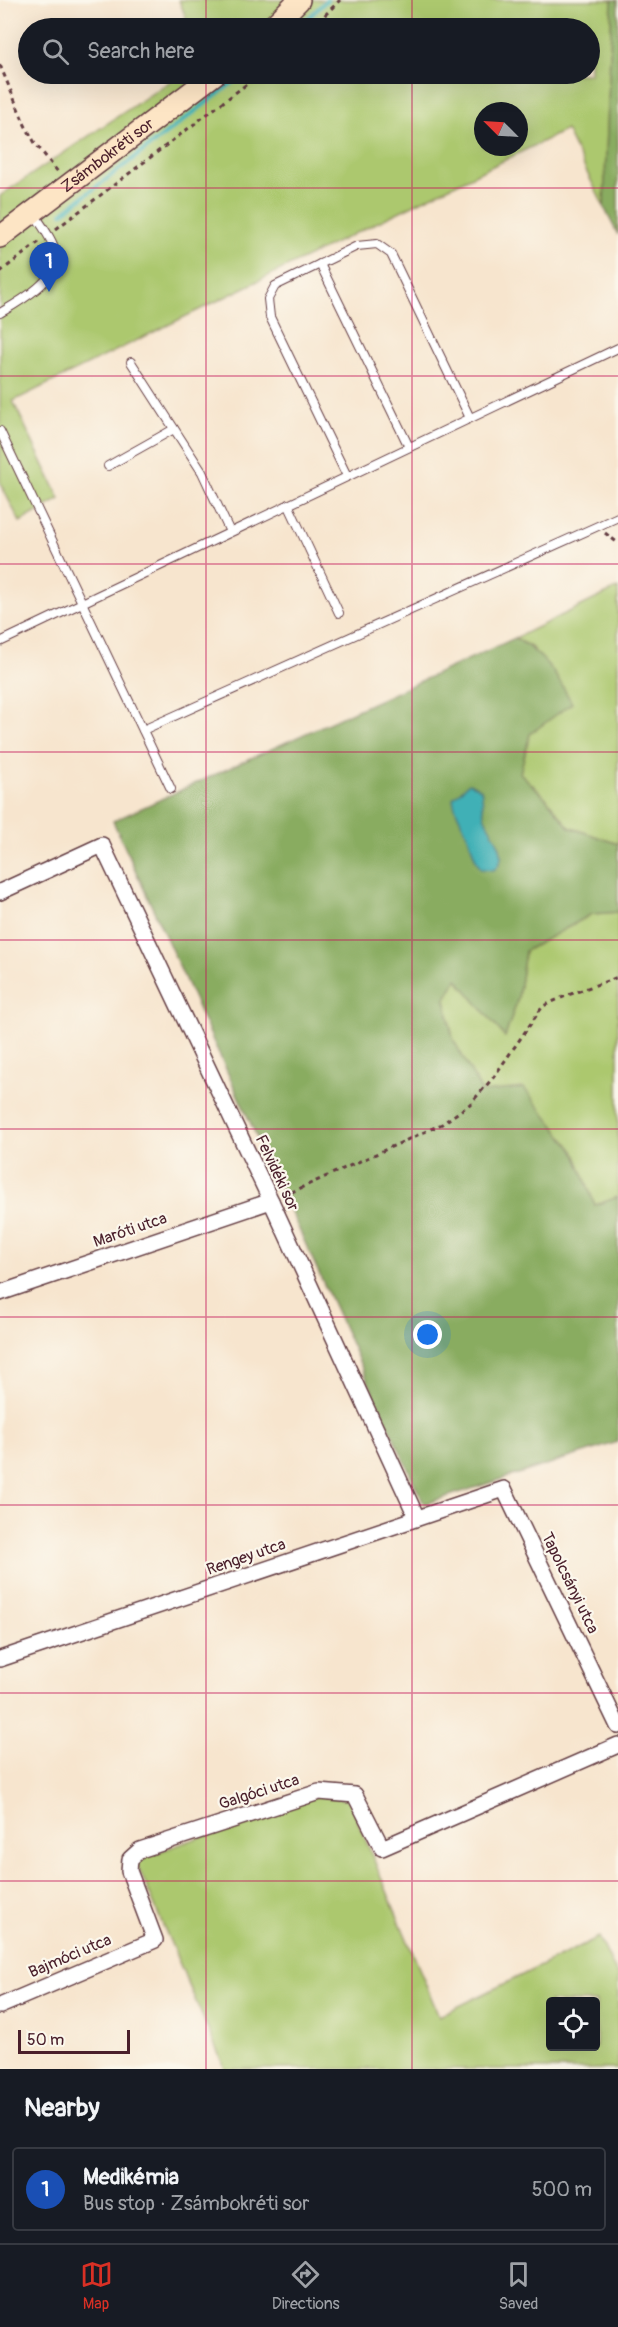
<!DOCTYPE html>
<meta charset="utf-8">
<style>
body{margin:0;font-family:Pangolin,sans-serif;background:#20242c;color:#f1f3f6}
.controls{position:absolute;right:18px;bottom:18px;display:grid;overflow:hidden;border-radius:6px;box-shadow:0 6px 24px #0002}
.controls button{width:54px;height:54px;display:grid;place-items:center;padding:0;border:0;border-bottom:2px solid #363941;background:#171b24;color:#f1f3f6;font:30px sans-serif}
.compass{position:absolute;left:474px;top:102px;width:54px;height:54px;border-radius:50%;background:#171b24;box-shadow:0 6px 24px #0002;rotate:294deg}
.scale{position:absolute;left:18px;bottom:15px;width:112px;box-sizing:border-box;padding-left:6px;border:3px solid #4a1f2b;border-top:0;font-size:16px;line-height:21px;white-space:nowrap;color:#4a1f2b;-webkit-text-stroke:4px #fbf7ec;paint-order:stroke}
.you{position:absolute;left:428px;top:1335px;width:21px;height:21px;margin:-15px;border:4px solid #fff;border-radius:50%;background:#1a73e8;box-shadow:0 0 0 9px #1a73e833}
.badge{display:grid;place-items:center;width:39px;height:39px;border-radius:50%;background:#d93025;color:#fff;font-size:20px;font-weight:700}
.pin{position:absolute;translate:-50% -50px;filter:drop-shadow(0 2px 3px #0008)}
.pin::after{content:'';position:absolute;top:32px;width:21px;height:18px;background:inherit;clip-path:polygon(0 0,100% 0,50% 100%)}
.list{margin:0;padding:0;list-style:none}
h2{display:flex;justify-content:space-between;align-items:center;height:78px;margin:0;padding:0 24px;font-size:26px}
h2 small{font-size:20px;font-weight:400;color:#9ea1a6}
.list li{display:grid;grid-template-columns:39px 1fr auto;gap:18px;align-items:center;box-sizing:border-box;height:84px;margin:0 12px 12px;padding:0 12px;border:2px solid #363941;border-radius:6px}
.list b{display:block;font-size:22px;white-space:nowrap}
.list p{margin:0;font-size:20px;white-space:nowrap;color:#9ea1a6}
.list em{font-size:20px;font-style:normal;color:#9ea1a6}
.icon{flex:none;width:33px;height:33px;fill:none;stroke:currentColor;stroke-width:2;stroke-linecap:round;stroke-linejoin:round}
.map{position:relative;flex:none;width:618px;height:2069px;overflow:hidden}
.search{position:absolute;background:#171b24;box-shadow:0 6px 24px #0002;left:18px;right:18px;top:18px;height:66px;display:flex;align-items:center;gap:15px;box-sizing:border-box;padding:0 21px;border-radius:33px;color:#9ea1a6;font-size:22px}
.sheet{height:174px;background:#171b24}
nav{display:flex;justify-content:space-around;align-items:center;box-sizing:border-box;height:84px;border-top:2px solid #363941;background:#171b24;font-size:16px;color:#9ea1a6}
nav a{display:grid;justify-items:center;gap:3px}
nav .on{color:#d93025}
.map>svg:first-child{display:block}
.green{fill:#acc86e;stroke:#7b744c;stroke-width:1.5;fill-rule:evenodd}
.forest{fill:#89ac61;stroke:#6a6646;stroke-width:1.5}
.water{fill:#3fb0b6;stroke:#446870;stroke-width:1.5}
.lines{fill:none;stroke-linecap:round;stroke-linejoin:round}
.stream{stroke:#3fb0b6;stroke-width:4.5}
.lane-casing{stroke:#643d43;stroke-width:10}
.street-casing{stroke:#643d43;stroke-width:18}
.secondary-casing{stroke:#643d43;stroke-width:24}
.path{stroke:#643d43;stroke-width:3;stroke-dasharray:4.5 4.5;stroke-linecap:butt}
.lane{stroke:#fff;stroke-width:8}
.street{stroke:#fff;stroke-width:15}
.secondary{stroke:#fde5c5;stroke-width:21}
.grid{fill:none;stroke:#c2185b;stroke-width:1.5;stroke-opacity:0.55}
.labels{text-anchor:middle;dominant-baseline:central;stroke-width:4.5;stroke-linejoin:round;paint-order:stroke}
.street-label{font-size:16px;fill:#4a1f2b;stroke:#fbf7ec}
</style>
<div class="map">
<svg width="618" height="2069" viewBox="0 0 618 2069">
<rect width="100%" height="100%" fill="#fbf7ec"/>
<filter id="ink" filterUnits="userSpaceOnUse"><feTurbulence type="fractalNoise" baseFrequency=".0167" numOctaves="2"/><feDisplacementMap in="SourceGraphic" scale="12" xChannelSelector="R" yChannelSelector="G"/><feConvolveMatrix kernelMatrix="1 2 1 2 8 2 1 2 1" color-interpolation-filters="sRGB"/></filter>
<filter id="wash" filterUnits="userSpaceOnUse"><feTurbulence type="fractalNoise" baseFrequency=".008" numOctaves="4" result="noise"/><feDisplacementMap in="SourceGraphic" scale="24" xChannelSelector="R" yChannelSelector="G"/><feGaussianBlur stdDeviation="1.35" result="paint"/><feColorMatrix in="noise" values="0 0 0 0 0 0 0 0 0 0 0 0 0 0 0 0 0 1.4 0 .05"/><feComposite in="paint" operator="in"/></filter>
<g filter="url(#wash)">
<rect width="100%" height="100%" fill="#f7e5ce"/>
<!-- green -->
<g class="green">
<path d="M 179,0 L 612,0 L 604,207 L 566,130 L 13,401 L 60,499 L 20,522 L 0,483 L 0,196 L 4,193 L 181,74 L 590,74 L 590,28 L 190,28 ZM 483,111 L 519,111 L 519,147 L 483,147 Z"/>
<polygon points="618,588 618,844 569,827 546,798 520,773 529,734 534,649 515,638"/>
<polygon points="618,912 618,1197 595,1206 574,1151 482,1093 453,1039 445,1000 457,979 505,1036 518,998 525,951 592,914"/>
<path d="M 317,1796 L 349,1800 L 439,2016 L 599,1937 L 618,1977 L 618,2069 L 225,2069 L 135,1860 ZM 550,2002 L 596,2002 L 596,2046 L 550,2046 Z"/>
</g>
<!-- forest -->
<g class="forest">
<polygon points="612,0 618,0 618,235 604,207"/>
<path d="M 515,638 C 545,655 556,674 572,703 L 530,734 L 520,773 L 546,798 L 569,827 L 618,844 L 618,912 L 592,914 L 525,951 L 518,998 L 505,1037 L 457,979 L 445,1000 L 453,1039 L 482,1092 L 524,1088 L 574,1151 L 595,1205 L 618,1197 L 618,1442 L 424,1504 L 113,821 Z"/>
</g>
<!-- water -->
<path class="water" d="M 469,783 L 481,789 C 483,798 482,809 485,818 C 492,836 512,854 494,870 L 481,869 C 473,858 472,846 467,834 C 462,821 454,811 453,798 Z"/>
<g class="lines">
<!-- stream -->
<g class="stream">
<polyline points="298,28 327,0"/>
<polyline points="62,213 244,74"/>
</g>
</g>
</g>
<g filter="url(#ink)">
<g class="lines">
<!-- lane casing -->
<g class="lane-casing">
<g id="lane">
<polyline points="320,264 409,447"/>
<path d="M 0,313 C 19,302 60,279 56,254 C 53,239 41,225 33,212"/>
<polyline points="131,362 202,472 230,532"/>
<polyline points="0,431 171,789"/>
<polyline points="108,466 174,429"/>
<polyline points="347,476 270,317 268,299 275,286 357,246 377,244 391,254 470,418"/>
<polyline points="288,504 339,613"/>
<polyline points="0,642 618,348"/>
<polyline points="143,730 618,517"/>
</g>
</g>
<!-- street casing -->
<g class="street-casing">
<g id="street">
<polyline points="0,892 102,845 271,1201 417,1518"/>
<polyline points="0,1293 271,1201"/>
<polyline points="0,1659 504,1489 618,1726"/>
<polyline points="0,2006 155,1940 129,1871 130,1859 140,1850 319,1792 355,1795 382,1848 618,1745"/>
</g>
</g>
<!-- secondary casing -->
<g class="secondary-casing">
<g id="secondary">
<polyline points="271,28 299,0"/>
<path id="s1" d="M 0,237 L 215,74"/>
</g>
</g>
<!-- path -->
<g class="path">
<polyline points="312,28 340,0"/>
<polyline points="0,65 25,125 35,143 58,172"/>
<polyline points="56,229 260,74"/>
<polyline points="0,272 39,242"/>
<polyline points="605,533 618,543"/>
<polyline points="283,1196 442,1124 470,1104 493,1078 543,1006 568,995 618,977"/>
</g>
<!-- lane -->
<use href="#lane" class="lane"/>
<!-- street -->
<use href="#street" class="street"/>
<!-- secondary -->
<use href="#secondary" class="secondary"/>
</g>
</g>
<!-- grid -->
<path class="grid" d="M 206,0 L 206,28M 412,0 L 412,28M 206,74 L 206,2069M 412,74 L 412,2069M 0,188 L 618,188M 0,376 L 618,376M 0,564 L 618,564M 0,752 L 618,752M 0,940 L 618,940M 0,1129 L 618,1129M 0,1317 L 618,1317M 0,1505 L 618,1505M 0,1693 L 618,1693M 0,1881 L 618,1881"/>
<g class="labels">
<!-- street labels -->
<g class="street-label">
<text stroke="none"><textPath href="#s1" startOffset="135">Zsámbokréti sor</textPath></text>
<text transform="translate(277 1173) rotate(65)">Felvidéki sor</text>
<text transform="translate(130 1230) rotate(-19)">Maróti utca</text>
<text transform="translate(246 1557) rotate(-19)">Rengey utca</text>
<text transform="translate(570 1583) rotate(64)">Tapolcsányi utca</text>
<text transform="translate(259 1792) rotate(-18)">Galgóci utca</text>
<text transform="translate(70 1956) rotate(-23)">Bajmóci utca</text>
</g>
</g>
</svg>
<div class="controls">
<button><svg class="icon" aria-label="locate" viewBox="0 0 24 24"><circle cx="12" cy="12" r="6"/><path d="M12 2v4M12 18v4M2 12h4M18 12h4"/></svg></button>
</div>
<svg class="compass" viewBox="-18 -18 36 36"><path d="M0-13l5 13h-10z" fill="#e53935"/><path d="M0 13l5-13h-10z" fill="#9ea1a6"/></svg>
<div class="scale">50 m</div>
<div class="you"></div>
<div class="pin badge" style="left:49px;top:292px;background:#1a4fb4">1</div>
<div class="search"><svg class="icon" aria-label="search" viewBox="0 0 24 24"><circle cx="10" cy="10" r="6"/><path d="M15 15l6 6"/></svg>Search here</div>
</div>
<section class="sheet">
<h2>Nearby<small></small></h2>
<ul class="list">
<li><span class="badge" style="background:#1a4fb4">1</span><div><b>Medikémia</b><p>Bus stop · Zsámbokréti sor</p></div><em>500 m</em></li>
</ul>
</section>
<nav>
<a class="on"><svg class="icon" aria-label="map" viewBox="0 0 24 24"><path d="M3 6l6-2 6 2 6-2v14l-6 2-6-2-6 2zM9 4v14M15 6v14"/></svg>Map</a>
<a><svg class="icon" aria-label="directions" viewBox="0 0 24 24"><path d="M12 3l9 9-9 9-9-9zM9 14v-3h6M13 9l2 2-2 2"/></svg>Directions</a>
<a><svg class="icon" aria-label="saved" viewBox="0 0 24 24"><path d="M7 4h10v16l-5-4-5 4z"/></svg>Saved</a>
</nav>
